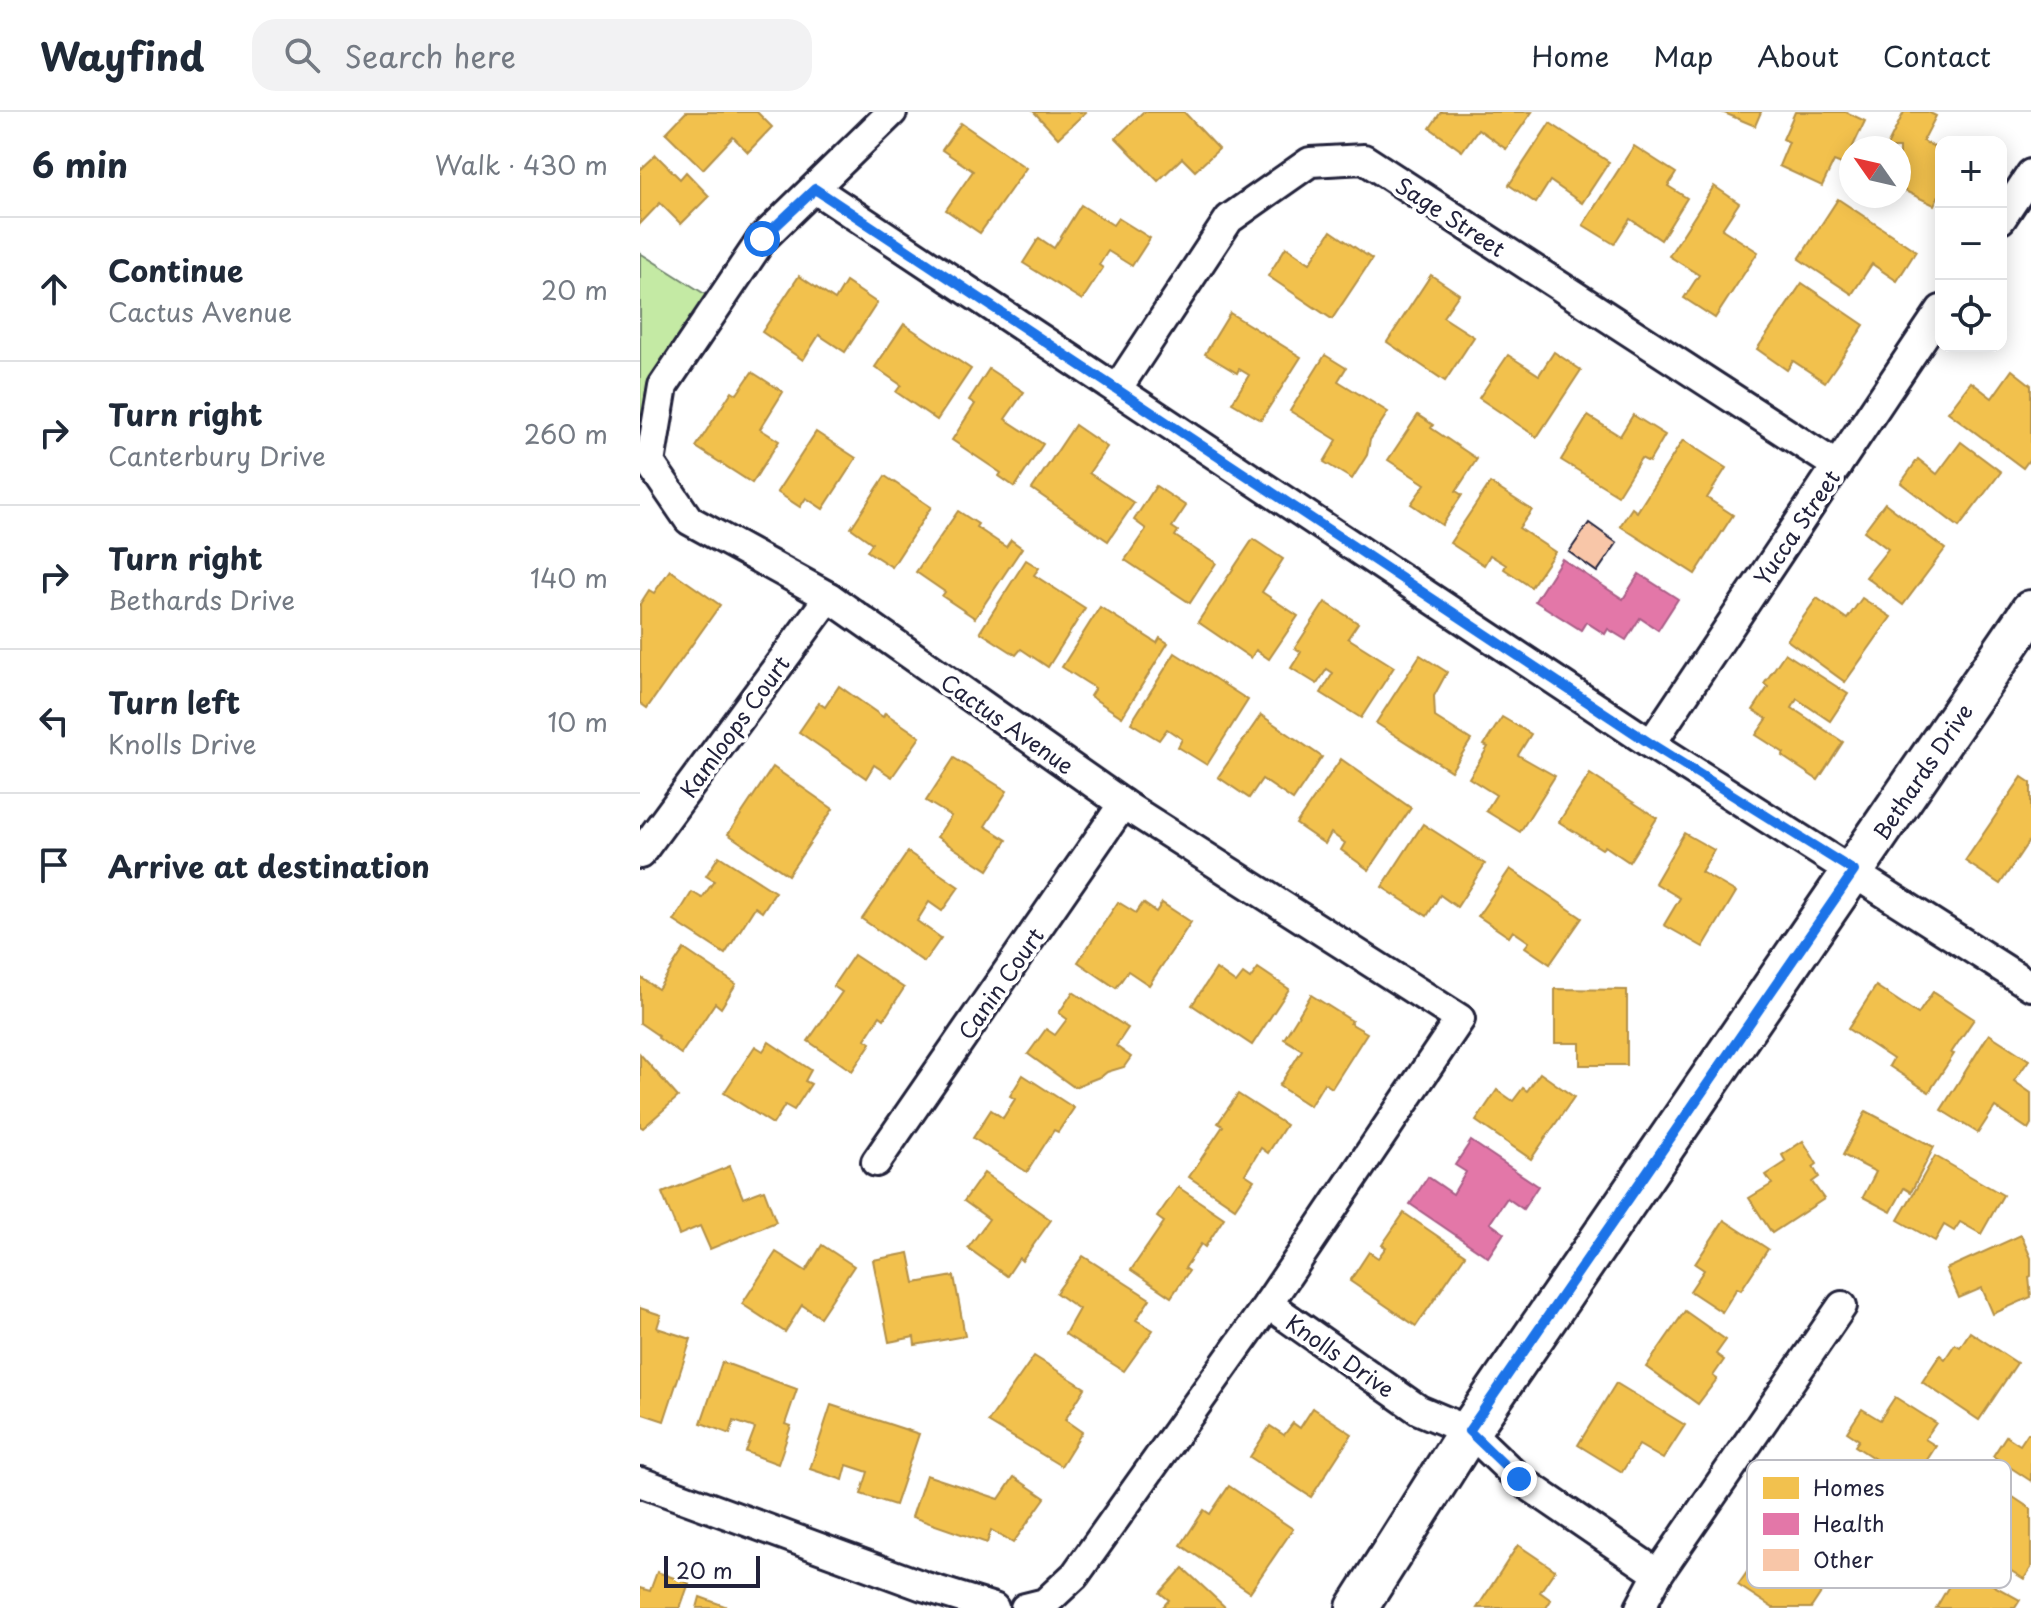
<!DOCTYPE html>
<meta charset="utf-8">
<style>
body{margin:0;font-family:"Playpen Sans",sans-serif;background:#f2f2f3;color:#1f2937}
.controls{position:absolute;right:24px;top:24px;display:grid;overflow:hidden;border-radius:16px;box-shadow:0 4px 20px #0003}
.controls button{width:72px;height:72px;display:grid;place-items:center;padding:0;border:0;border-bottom:2px solid #e0e1e3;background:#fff;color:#1f2937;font:40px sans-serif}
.compass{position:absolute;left:1199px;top:24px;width:72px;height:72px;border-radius:50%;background:#fff;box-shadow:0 4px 20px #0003;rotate:304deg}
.scale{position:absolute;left:24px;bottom:20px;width:96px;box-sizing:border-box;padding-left:8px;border:4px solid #22223b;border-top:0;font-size:22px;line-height:28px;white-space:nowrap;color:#22223b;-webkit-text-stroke:6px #fff;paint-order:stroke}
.stop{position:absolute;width:24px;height:24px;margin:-18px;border:6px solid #1a73e8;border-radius:50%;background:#fff}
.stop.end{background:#1a73e8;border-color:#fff;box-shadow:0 2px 8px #0008}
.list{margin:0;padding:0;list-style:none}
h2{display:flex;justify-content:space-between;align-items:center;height:104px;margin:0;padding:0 32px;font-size:34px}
h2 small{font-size:26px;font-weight:400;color:#747a83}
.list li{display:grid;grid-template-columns:52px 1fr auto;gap:24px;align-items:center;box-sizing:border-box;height:144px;padding:0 32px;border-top:2px solid #e0e1e3}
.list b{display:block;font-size:30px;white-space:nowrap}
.list p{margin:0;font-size:26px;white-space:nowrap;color:#747a83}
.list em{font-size:26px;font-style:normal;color:#747a83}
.icon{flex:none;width:44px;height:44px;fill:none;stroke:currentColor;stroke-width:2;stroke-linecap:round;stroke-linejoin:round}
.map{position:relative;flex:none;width:1391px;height:1496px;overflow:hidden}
header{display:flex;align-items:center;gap:48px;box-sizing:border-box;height:112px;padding:0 40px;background:#fff;border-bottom:2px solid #e0e1e3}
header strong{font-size:38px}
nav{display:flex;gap:44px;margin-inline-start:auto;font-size:28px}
.search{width:560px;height:72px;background:#f2f2f3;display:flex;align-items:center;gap:20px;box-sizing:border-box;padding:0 28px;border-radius:24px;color:#747a83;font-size:30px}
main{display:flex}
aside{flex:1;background:#fff}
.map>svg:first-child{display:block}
.green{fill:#c4eaa4;stroke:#738670;stroke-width:2}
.homes{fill:#f2c14e;stroke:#b49148;stroke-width:2}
.health{fill:#e377a8;stroke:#a95e87;stroke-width:2}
.building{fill:#f8c6a8;stroke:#22223b;stroke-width:2}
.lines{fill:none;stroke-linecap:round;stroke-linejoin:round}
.street-casing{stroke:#22223b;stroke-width:34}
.secondary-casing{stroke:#22223b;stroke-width:46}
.street{stroke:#fff;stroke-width:28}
.secondary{stroke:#fff;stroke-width:40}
.route{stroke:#1a73e8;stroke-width:10}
.labels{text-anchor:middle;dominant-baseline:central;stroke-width:8;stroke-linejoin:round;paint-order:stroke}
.street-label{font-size:22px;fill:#22223b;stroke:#fff}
.key{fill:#fff;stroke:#bdbdc4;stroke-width:2}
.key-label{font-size:22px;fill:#22223b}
</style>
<header>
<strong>Wayfind</strong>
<div class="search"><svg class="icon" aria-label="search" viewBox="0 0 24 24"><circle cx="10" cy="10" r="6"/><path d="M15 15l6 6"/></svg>Search here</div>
<nav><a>Home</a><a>Map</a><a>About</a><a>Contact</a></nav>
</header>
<main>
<aside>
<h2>6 min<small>Walk · 430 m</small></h2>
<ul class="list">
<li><svg class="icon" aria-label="ahead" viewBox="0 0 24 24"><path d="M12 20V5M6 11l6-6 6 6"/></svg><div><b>Continue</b><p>Cactus Avenue</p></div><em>20 m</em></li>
<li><svg class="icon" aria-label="right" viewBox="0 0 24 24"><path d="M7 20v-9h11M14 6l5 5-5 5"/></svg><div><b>Turn right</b><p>Canterbury Drive</p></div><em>260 m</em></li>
<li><svg class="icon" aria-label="right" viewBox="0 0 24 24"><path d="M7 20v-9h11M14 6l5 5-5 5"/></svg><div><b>Turn right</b><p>Bethards Drive</p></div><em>140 m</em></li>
<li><svg class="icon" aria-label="left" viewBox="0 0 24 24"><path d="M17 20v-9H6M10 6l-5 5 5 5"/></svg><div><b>Turn left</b><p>Knolls Drive</p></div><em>10 m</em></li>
<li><svg class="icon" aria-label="arrive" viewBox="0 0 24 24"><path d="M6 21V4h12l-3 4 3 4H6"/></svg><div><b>Arrive at destination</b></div></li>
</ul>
</aside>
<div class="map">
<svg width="1391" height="1496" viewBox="0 0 1391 1496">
<rect width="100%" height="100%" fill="#fff"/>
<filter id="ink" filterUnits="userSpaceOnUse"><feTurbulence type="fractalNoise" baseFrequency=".0125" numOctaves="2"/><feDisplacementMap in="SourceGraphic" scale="16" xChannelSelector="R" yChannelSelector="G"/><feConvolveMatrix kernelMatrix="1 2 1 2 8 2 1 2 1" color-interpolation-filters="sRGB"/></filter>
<g filter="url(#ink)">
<!-- green -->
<polygon class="green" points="0,141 79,191 0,351"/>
<!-- homes -->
<g class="homes">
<polygon points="46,0 117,0 132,15 108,40 93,25 63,57 26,21"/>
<polygon points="394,0 446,0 418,26"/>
<polygon points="503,0 544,0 579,37 555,59 542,46 518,69 476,26"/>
<polygon points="801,0 892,0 866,37 838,17 822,39 790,16"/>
<polygon points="1082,0 1121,0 1115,14"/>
<polygon points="1155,0 1206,0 1225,9 1204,53 1194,49 1182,74 1139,54 1149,30 1143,27"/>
<polygon points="1264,0 1288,0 1296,4 1283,29 1301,38 1301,84 1299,83 1294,93 1259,76 1259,36 1246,36"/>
<polygon points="321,11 386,56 340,121 306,98 333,59 302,38"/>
<polygon points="910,11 969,50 942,91 910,69 896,91 869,73"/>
<polygon points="994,34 1036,61 1028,74 1047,86 1021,128 990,107 974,132 943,113"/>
<polygon points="16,43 40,67 46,60 69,84 41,112 20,91 0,112 0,58"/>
<polygon points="1074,74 1099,91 1082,117 1118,140 1075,206 1044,186 1059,163 1029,144"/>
<polygon points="1198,87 1276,139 1257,169 1232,152 1212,182 1159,147"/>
<polygon points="441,93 473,113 478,106 510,126 492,154 468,139 459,153 463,156 442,188 383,151 399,126 414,136"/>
<polygon points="691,119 732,147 692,207 628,164 646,135 670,151"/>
<polygon points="791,163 819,182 803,205 834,225 805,269 747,230"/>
<polygon points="159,164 195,188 206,170 237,191 205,240 179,223 163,248 122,220"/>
<polygon points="1162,171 1224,213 1185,270 1153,249 1147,258 1117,237"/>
<polygon points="590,201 661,245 621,308 592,291 609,263 599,257 597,261 565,242"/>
<polygon points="264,212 331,257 297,308 256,280 261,273 235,255"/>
<polygon points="914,240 941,258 897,325 839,286 868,243 899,263"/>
<polygon points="685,243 706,256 698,269 748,300 730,328 727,343 712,367 684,350 697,328 650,299"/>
<polygon points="349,257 384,280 365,307 403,332 375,375 359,364 361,361 312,328 335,292 329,288"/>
<polygon points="1372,258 1391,273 1391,345 1383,356 1308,300 1331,270 1352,286"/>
<polygon points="112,260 143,280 120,317 139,329 112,371 56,335 92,279 97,282"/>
<polygon points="778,303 793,313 791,316 837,347 816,379 822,383 802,413 771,392 785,372 748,348"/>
<polygon points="993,303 1025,323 1009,350 1001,346 978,383 921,348 948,304 980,324"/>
<polygon points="435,313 467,335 449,361 494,391 468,429 392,377"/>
<polygon points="176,320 216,346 183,397 166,386 160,395 137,380"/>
<polygon points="1043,328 1086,356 1067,386 1093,403 1055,462 980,414 992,396 997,400"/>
<polygon points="1321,330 1361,360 1319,415 1261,371 1278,347 1297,362"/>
<polygon points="245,364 291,395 252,455 227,439 232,431 211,416"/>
<polygon points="850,371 892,398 879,416 915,440 891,475 864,457 866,453 850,443 844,453 810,431"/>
<polygon points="516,374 546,394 532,415 538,419 535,424 576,451 550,491 485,448 506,417 494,408"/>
<polygon points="1245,391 1305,437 1263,493 1226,465 1248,437 1224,419"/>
<polygon points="318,399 338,412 336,415 366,435 371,428 382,436 335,506 302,484 305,480 276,460"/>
<polygon points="613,427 643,447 622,480 658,504 629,547 616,538 611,546 558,510"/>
<polygon points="386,448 399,456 394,463 445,496 408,555 381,537 376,543 340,520"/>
<polygon points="30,458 80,493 7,596 0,591 0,492 9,478 14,481"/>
<polygon points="1177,486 1207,507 1222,486 1251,505 1205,570 1147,528"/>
<polygon points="685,490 718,511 708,526 754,555 721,606 681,581 693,561 687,557 677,572 651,556 661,540 655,536"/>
<polygon points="460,495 517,531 520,526 528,531 482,605 450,584 455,576 422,555"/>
<polygon points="535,541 608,588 567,653 538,635 542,627 527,617 519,628 491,611"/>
<polygon points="1145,541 1208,582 1190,609 1157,587 1152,596 1203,630 1178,668 1142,644 1144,641 1116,623 1127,607 1113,598 1128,575 1124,572"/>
<polygon points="780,543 807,560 794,584 795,605 831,628 811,659 736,611"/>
<polygon points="199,574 243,605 245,601 280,625 252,665 234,653 226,666 159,620 179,591 185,595"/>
<polygon points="621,603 682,645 653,688 622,667 609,686 578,665"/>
<polygon points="862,605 891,622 878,643 915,664 880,720 846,699 856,683 829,666 848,635 844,633"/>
<polygon points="314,646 367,679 345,714 367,728 348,758 297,725 311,704 286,689"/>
<polygon points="701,647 771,696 729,758 701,738 705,731 691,721 685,732 656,712"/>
<polygon points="133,655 193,697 148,763 88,722"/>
<polygon points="950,662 1017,706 989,750 965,734 962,737 919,710"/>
<polygon points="1382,665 1391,671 1391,726 1360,772 1325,749"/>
<polygon points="783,712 845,752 817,795 800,783 787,804 742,775"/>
<polygon points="1044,721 1074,738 1061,760 1096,780 1063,835 1024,813 1040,786 1015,771"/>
<polygon points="268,740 319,775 302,799 289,790 277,809 301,826 284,850 222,807"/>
<polygon points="79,744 135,780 122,800 115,795 85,842 34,809 52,780 62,786 74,769 66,764"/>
<polygon points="870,757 942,806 910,852 885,835 889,830 873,819 869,825 838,804"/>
<polygon points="478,790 496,801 503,791 516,800 522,791 551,810 509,873 488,859 476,876 438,850"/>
<polygon points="44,837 96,872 81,896 75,891 41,942 18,926 19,924 0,911 0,865 18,877"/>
<polygon points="214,843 264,876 244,907 240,904 225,927 231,931 212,959 168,929 202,880 193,874"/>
<polygon points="618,856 649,877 612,933 552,893 576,857 596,871 603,862 610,867"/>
<polygon points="1236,874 1278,902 1293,880 1334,907 1311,941 1314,942 1289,980 1249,954 1253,947 1208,917"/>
<polygon points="915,877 987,878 987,953 940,953 940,931 915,931"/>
<polygon points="433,880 488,916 476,934 491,945 484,955 467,960 462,964 434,975 388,942 406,917 415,923 427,907 419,901"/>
<polygon points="671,883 712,909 710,911 727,921 692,976 684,971 670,994 639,974 662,938 644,927"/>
<polygon points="1349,922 1389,948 1374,969 1391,981 1391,1012 1388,1017 1355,995 1338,1021 1301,998"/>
<polygon points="129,930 171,958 165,969 171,972 154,998 145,993 133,1012 84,981 115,934 123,939"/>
<polygon points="0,942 38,985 3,1016 0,1014"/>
<polygon points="900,961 934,985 891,1047 836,1009 857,978 873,989 883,976 887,979"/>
<polygon points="383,963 434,996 418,1020 414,1018 387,1060 333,1026 351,998 363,1006 375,987 370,984"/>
<polygon points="598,982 646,1013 628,1041 621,1036 605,1062 614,1068 595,1096 549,1065 583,1014 578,1011"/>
<polygon points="1226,999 1294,1035 1271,1080 1264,1076 1251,1100 1223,1085 1236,1060 1203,1043"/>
<polygon points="1163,1029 1177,1052 1173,1055 1179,1065 1172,1070 1184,1087 1132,1121 1109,1086 1132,1072 1126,1063 1146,1050 1142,1043"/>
<polygon points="1295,1044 1363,1083 1341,1122 1320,1110 1314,1119 1304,1113 1295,1129 1258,1108"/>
<polygon points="90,1054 103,1086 124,1078 136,1110 70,1137 60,1114 39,1123 22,1081"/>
<polygon points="344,1061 411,1108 382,1149 379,1146 367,1164 328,1136 349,1107 324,1089"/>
<polygon points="538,1075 584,1106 565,1135 561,1132 545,1156 549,1159 531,1185 491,1158 524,1110 517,1105"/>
<polygon points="764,1101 825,1143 776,1214 710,1169 729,1140 738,1146 746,1135 742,1133"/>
<polygon points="1084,1108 1128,1137 1101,1178 1097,1176 1082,1200 1050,1179 1064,1158 1055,1152"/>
<polygon points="1381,1123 1391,1146 1391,1164 1389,1165 1391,1185 1353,1202 1342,1176 1319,1186 1306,1157"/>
<polygon points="182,1133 214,1154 180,1205 162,1193 145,1220 102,1192 136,1140 166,1159"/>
<polygon points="269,1141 275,1171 314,1164 325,1224 275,1233 274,1225 249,1230 233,1148"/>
<polygon points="443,1144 510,1187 496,1208 513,1218 484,1259 425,1222 439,1197 416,1181"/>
<polygon points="0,1196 21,1203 17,1216 51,1227 24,1309 0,1301"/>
<polygon points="1045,1199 1086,1228 1076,1242 1084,1248 1073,1264 1077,1267 1058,1292 1006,1255"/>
<polygon points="1330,1220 1377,1251 1339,1308 1282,1270 1300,1243 1305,1247 1315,1232 1320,1235"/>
<polygon points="394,1244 445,1276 425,1308 442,1320 421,1354 348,1310"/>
<polygon points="82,1250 157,1277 145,1312 151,1314 138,1352 106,1340 115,1316 94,1309 90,1322 61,1311"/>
<polygon points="976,1271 1045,1313 1023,1347 999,1333 982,1360 938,1333"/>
<polygon points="1255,1285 1296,1311 1285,1327 1296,1334 1272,1371 1215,1334 1219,1328 1207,1320 1222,1297 1240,1308"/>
<polygon points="191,1293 279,1322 255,1393 221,1382 228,1360 207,1353 203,1368 170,1357"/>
<polygon points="673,1296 712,1322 671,1385 610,1345 630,1314 644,1323 653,1311 660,1316"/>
<polygon points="1388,1321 1391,1321 1391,1369 1353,1344 1366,1324 1380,1333"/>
<polygon points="286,1363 359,1387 374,1365 405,1386 373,1431 351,1418 347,1431 272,1405"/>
<polygon points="589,1374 653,1417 610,1480 541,1433 564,1398 570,1402"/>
<polygon points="1364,1379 1391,1397 1391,1456 1384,1467 1344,1442 1349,1435 1329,1422 1345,1395 1351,1399"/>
<polygon points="1166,1425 1202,1449 1171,1496 1133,1496 1098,1473 1121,1440 1135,1449 1139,1442 1150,1449"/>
<polygon points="878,1433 915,1458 900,1480 911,1488 906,1496 837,1496"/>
<polygon points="1320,1455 1380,1488 1375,1496 1296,1496"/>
<polygon points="543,1456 586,1496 522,1496 529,1488 520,1481"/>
<polygon points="17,1460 49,1471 40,1496 0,1496 0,1476 10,1479"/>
<polygon points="60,1485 85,1494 84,1496 57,1496"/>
</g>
<!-- health -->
<g class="health">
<polygon points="922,447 983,487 999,462 1038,487 1018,518 1000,506 986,528 968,517 965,522 946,510 941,518 895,489"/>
<polygon points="831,1029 898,1074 883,1097 867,1086 850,1111 864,1121 848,1145 770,1092 788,1065 813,1082 826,1060 815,1053"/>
</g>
<!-- building -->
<polygon class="building" points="949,411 977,431 957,460 929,440"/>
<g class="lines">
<!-- street casing -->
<g class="street-casing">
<g id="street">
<polyline points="252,0 122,127 23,274 10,351 49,408 189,485 483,692 820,907 628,1192 435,1463 405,1491 385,1496"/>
<polyline points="175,77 1011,632 1391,874"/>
<polyline points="1361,107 1391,62"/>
<polyline points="477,277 589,107 670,50 724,47 1197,354"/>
<polyline points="1011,632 1301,198"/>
<polyline points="0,742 189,485"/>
<polyline points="236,1050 483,692"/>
<polyline points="628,1192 779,1298 829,1319 879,1367 1018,1462"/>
<polyline points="0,1370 283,1474 354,1496"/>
<polyline points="1000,1496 1018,1462 1202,1194"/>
</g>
</g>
<!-- secondary casing -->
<g class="secondary-casing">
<polyline id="secondary" points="717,1496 829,1319 1391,499"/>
</g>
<!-- street -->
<use href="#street" class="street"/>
<!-- secondary -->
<use href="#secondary" class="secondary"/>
</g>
</g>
<g class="lines" filter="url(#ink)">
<!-- route -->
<polyline class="route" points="122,127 175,77 1011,632 1214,759 829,1319 879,1367"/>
</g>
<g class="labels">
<!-- street labels -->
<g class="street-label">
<text transform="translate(811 104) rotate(33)">Sage Street</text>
<text transform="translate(1156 415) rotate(-56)">Yucca Street</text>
<text transform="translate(368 611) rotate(35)">Cactus Avenue</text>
<text transform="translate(94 614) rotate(-54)">Kamloops Court</text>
<text transform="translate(1282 659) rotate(-56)">Bethards Drive</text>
<text transform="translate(360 871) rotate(-55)">Canin Court</text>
<text transform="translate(701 1243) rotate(35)">Knolls Drive</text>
</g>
</g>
<!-- legend -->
<rect x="1107" y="1348" width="264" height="128" rx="12" class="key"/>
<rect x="1123" y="1365" width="36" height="22" fill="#f2c14e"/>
<rect x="1123" y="1401" width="36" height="22" fill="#e377a8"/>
<rect x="1123" y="1437" width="36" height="22" fill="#f8c6a8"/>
<g class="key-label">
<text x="1173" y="1384">Homes</text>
<text x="1173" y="1420">Health</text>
<text x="1173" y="1456">Other</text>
</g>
</svg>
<div class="controls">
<button>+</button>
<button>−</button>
<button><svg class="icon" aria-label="locate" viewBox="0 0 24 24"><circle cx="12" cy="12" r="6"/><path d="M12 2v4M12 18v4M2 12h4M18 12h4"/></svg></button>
</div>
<svg class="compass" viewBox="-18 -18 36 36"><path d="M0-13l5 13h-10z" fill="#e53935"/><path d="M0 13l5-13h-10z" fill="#747a83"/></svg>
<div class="scale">20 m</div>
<div class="stop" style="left:122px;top:127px"></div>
<div class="stop end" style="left:879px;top:1367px"></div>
</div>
</main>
